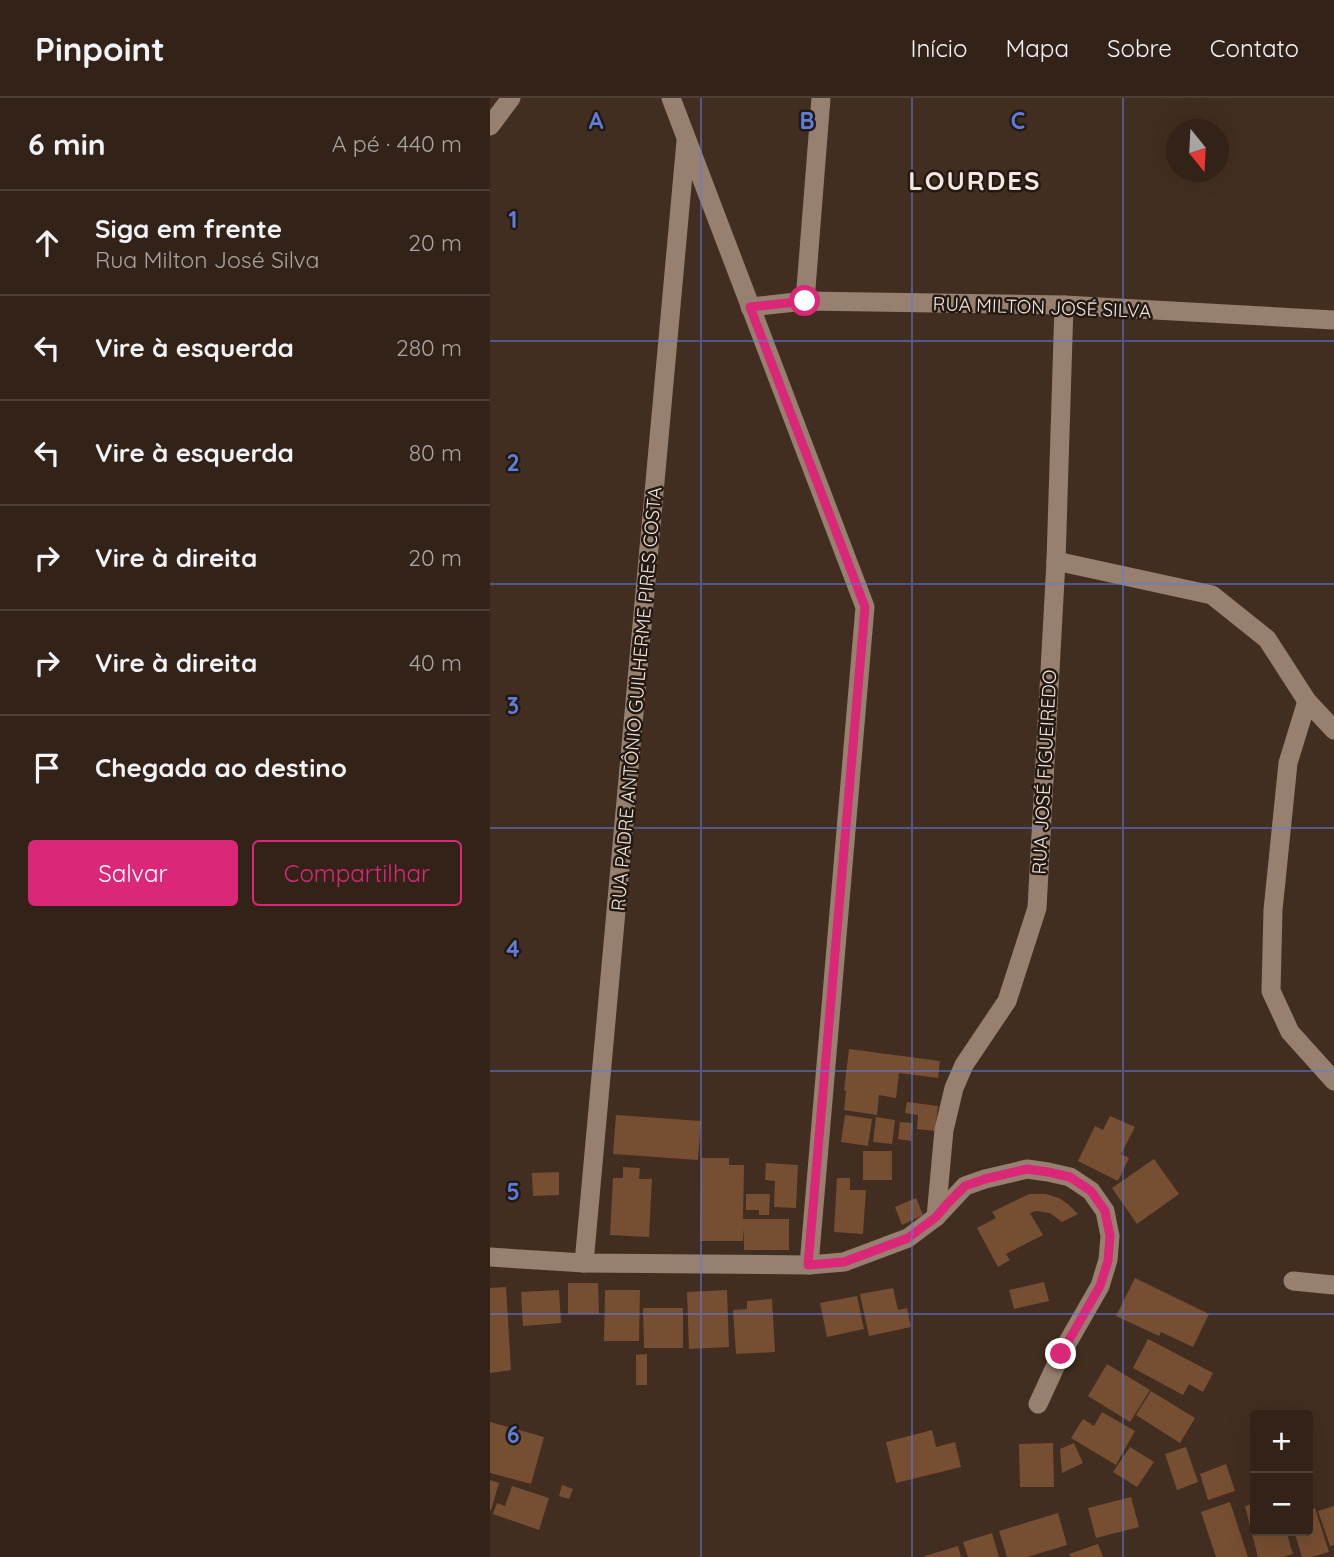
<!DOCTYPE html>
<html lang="pt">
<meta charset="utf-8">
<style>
body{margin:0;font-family:Quicksand,sans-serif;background:#3a2a21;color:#f1f3f6}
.controls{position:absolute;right:21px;bottom:21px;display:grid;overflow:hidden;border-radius:7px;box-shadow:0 7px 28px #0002}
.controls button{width:63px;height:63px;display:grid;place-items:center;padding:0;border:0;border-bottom:2px solid #4d3f37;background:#322218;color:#f1f3f6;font:35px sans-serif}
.compass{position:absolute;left:676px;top:21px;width:63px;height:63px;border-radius:50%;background:#322218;box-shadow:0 7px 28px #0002;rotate:162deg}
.stop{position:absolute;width:21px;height:21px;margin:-16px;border:5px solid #db2777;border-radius:50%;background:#fff}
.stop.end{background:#db2777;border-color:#fff;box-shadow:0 2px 7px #0008}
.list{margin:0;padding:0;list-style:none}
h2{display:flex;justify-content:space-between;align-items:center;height:91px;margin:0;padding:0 28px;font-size:30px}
h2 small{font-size:23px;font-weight:400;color:#a8a4a2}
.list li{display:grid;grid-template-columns:46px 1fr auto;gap:21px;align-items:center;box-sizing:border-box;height:105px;padding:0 28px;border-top:2px solid #4d3f37}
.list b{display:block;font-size:26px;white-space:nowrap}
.list p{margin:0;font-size:23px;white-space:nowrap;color:#a8a4a2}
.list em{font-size:23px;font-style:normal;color:#a8a4a2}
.actions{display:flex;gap:14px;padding:21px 28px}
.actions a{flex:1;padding:16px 0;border:2px solid #db2777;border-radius:7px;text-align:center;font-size:24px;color:#db2777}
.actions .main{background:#db2777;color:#fff}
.icon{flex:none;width:38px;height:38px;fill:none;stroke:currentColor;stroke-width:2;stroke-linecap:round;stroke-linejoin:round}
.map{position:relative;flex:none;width:844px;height:1459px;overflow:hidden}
header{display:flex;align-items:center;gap:42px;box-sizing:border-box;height:98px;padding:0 35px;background:#322218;border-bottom:2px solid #4d3f37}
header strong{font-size:33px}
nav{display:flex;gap:38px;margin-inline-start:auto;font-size:24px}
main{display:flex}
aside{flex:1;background:#322218}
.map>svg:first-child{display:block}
.building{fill:#764e31}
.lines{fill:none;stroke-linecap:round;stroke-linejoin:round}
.minor{stroke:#988070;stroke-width:19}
.route{stroke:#db2777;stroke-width:9}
.grid{fill:none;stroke:#5e7cda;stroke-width:2;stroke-opacity:0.55}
.labels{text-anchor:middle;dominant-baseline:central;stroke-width:5;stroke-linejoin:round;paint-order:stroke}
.street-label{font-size:19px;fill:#f5e7df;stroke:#221912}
.district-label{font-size:26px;font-weight:bold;letter-spacing:2px;fill:#f5e7df;stroke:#221912}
.grid-label{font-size:23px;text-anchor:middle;font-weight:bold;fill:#5e7cda;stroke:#221912;stroke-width:5;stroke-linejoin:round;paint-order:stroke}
</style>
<header>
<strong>Pinpoint</strong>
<nav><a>Início</a><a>Mapa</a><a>Sobre</a><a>Contato</a></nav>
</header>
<main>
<aside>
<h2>6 min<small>A pé · 440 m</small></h2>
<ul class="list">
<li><svg class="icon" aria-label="ahead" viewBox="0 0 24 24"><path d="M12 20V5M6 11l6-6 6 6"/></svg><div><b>Siga em frente</b><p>Rua Milton José Silva</p></div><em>20 m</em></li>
<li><svg class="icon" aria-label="left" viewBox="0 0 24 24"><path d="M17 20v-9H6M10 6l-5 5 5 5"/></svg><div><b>Vire à esquerda</b></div><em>280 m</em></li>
<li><svg class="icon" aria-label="left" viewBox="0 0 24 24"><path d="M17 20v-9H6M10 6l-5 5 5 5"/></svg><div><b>Vire à esquerda</b></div><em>80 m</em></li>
<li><svg class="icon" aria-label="right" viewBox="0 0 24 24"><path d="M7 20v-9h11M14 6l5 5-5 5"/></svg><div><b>Vire à direita</b></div><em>20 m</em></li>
<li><svg class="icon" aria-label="right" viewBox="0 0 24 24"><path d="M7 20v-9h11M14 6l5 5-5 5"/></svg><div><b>Vire à direita</b></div><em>40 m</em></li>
<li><svg class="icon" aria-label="arrive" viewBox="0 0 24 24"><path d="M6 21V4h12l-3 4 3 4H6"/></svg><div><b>Chegada ao destino</b></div></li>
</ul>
<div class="actions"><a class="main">Salvar</a><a>Compartilhar</a></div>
</aside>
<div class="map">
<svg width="844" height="1459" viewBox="0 0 844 1459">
<rect width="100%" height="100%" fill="#422e20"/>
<!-- building -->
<g class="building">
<polygon points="359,951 450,963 448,980 409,975 406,1000 389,997 387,1017 354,1012 356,993 354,992"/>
<polygon points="417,1004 448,1008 445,1033 427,1031 428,1017 415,1015"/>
<polygon points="126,1017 211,1023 208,1062 123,1056"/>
<polygon points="355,1017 382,1021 378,1048 351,1044"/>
<polygon points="620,1018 645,1029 631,1056 639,1060 628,1083 588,1063 605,1028 613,1032"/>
<polygon points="386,1019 405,1022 402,1046 383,1044"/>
<polygon points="410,1024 423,1025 421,1043 408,1041"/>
<rect x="373" y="1053" width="29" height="29"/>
<polygon points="211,1060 239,1060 239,1067 254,1067 253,1121 299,1121 299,1152 254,1152 254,1130 253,1143 210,1143"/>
<polygon points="664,1061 689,1096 647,1126 622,1090"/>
<polygon points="276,1065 308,1067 306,1110 284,1109 285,1083 275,1082"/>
<polygon points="133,1069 150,1070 149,1081 162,1081 159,1139 120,1137 123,1080 133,1080"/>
<polygon points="69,1074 69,1097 43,1098 42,1075"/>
<polygon points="347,1080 360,1080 360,1092 376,1092 373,1136 344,1134"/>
<polygon points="256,1096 280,1096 279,1117 269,1117 269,1112 256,1112"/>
<polygon points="539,1096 556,1096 569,1100 579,1107 588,1116 572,1124 560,1115 546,1113 540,1115 553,1137 516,1156 520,1162 508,1169 487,1130 506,1120 502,1114"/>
<polygon points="426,1100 433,1117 412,1127 405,1109"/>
<polygon points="645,1180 719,1216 703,1249 671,1234 669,1238 626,1218"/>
<polygon points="554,1184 559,1203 524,1211 519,1192"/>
<polygon points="78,1185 108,1185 109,1216 78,1216"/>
<polygon points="16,1189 21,1272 0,1275 0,1190"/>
<polygon points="403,1190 408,1212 417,1210 421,1229 379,1238 370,1196"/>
<polygon points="69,1192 71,1225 33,1228 31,1194"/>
<polygon points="115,1192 150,1192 149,1243 114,1243"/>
<polygon points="237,1192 239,1249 199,1251 197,1194"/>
<polygon points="367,1198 374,1231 337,1239 330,1205"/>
<polygon points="282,1201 285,1254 246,1256 243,1212 257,1211 257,1203"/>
<polygon points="153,1210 193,1210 193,1250 154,1250"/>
<polygon points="658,1241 723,1275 713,1294 699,1286 693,1297 643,1270"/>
<polygon points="157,1256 157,1287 146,1287 146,1257"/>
<polygon points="617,1266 660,1292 640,1324 598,1298"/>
<polygon points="661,1293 705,1320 690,1345 646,1317"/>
<polygon points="612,1314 645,1333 626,1367 581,1340 593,1321 604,1328"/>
<polygon points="0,1324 54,1339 41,1386 0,1375"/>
<polygon points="442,1332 446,1349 465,1344 471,1369 406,1385 396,1344"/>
<polygon points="563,1345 564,1389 530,1389 529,1346"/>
<polygon points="584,1345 593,1365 572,1375 570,1351"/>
<polygon points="640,1349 664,1364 647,1389 623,1374"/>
<polygon points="696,1349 708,1384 687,1392 675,1356"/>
<polygon points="736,1366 745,1393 718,1402 710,1376"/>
<polygon points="0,1382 9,1385 1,1412 0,1412"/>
<polygon points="72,1387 83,1391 79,1401 69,1398"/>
<polygon points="22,1388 59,1400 49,1432 3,1416 7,1405 15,1408"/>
<polygon points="641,1399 649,1429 606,1440 598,1410"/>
<polygon points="740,1404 758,1459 726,1459 711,1414"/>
<polygon points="765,1405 765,1433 796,1433 803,1456 793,1459 768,1459 755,1408"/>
<polygon points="844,1408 844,1447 840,1448 828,1413"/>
<polygon points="825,1410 839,1454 821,1459 812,1459 804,1433 818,1433 818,1413"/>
<polygon points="568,1415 577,1447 537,1459 517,1459 509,1433"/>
<polygon points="502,1435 509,1459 478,1459 473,1444"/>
<polygon points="608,1446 613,1459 581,1459 579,1456"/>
<polygon points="468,1448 471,1459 435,1459 435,1458"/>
</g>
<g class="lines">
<!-- minor -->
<g class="minor">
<polyline points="181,0 375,509 319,1167"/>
<polyline points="0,28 21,0"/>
<polyline points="315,203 331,0"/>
<polyline points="260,209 315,203 574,207 844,222"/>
<polyline points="566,463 722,497 777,541 817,603 844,632"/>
<polyline points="817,603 798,665 783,812 781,893 800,934 844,983"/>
<polyline points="446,1119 454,1032 464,990 474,967 517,903 547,810 566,463 574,207"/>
<polyline points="0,1159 94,1165 319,1167 354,1164 418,1140 446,1119 475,1088 495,1081 537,1071 558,1074 580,1079 601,1093 615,1113 620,1138 618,1162 610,1188 571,1256 548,1306"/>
<polyline points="94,1165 196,43"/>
<polyline points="803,1183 844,1187"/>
</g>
</g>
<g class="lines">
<!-- route -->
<polyline class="route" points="315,203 260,209 375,509 318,1167 354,1164 418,1140 446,1119 458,1105 475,1088 495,1081 537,1071 558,1074 580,1079 601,1093 615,1113 620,1138 618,1163 610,1188 571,1256"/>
</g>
<!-- grid -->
<path class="grid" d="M 211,0 L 211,1459M 422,0 L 422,1459M 633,0 L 633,1459M 0,243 L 844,243M 0,486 L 844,486M 0,730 L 844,730M 0,973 L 844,973M 0,1216 L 844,1216"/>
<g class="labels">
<!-- street labels -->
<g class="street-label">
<text transform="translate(552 209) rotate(2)">RUA MILTON JOSÉ SILVA</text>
<text transform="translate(146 601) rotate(-85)">RUA PADRE ANTÔNIO GUILHERME PIRES COSTA</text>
<text transform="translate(554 674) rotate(-87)">RUA JOSÉ FIGUEIREDO</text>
</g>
<!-- district labels -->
<g class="district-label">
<text x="485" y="82">LOURDES</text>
</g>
</g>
<g class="grid-label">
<text x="106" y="31">A</text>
<text x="317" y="31">B</text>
<text x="528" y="31">C</text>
<text x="23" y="130">1</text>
<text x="23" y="373">2</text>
<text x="23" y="616">3</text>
<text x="23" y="859">4</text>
<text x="23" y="1102">5</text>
<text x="23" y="1345">6</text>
</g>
</svg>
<div class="controls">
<button>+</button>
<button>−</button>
</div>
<svg class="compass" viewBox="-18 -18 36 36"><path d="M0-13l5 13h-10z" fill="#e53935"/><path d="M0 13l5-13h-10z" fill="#a8a4a2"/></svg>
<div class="stop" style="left:315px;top:203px"></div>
<div class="stop end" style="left:571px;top:1256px"></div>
</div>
</main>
